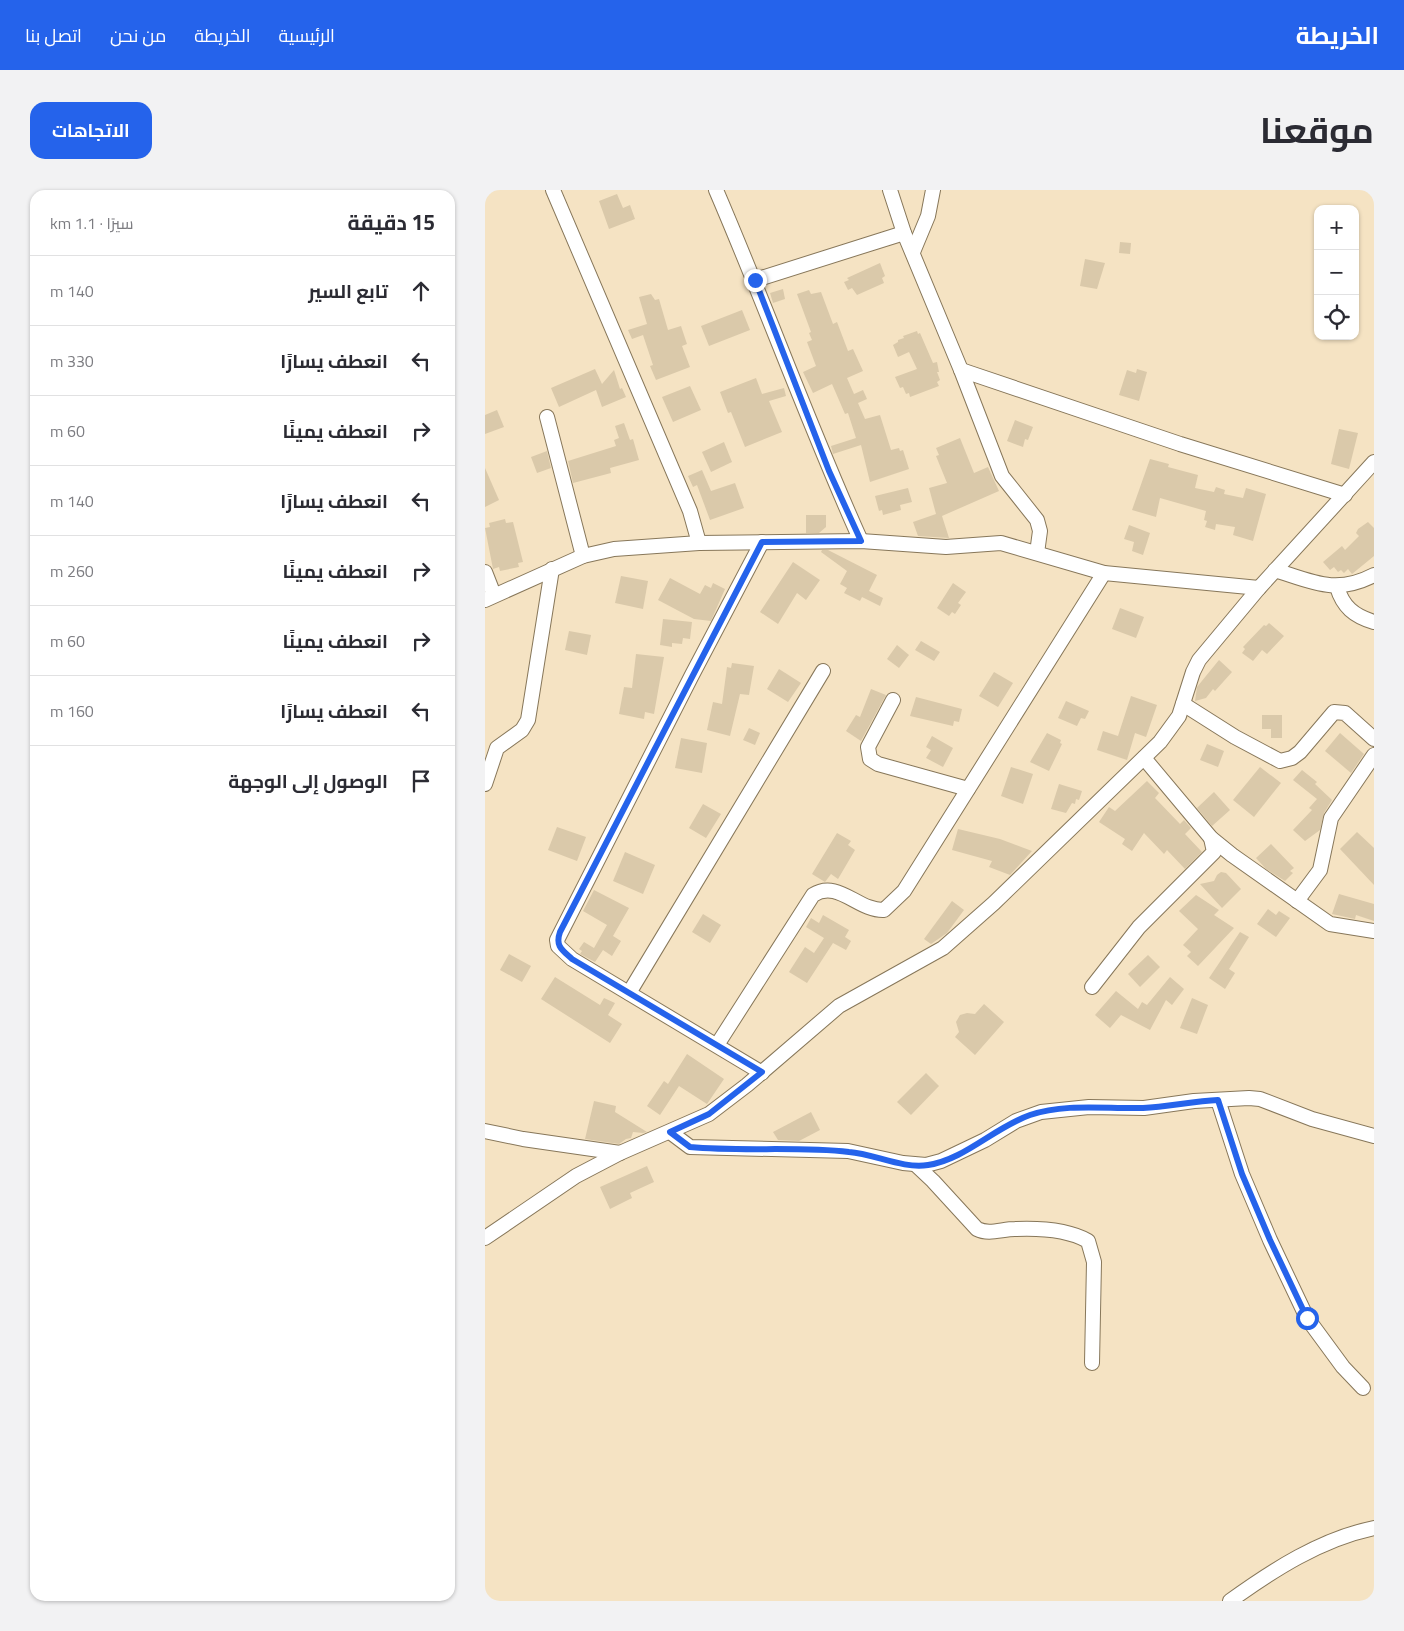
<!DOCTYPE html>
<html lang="ar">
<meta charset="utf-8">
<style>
body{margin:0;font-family:"Titillium Web",Cairo,sans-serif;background:#f2f2f3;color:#2b2b33;direction:rtl}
.controls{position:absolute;right:15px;top:15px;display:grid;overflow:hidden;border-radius:10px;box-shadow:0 1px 4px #0004}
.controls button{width:45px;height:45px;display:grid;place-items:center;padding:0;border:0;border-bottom:1px solid #e1e1e2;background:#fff;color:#2b2b33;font:25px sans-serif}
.stop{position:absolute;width:15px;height:15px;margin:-11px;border:4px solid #2563eb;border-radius:50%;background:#fff}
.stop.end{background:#2563eb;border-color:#fff;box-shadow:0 1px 5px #0008}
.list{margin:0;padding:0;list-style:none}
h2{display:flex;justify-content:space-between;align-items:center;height:65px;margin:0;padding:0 20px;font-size:21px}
h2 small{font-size:16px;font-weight:400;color:#7c7c81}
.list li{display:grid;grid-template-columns:32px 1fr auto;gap:15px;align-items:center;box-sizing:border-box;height:70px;padding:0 20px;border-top:1px solid #e1e1e2}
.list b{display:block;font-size:19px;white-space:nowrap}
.list em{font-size:16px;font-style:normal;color:#7c7c81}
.icon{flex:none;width:28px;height:28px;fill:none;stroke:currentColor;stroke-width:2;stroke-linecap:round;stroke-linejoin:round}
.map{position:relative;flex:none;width:889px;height:1411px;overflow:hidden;direction:ltr;border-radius:15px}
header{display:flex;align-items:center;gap:30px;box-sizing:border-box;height:70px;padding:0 25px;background:#2563eb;color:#fff}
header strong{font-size:24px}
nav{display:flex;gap:28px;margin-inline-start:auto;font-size:18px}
.intro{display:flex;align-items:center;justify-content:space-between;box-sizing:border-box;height:120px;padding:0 30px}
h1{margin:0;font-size:35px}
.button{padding:12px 22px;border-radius:15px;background:#2563eb;color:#fff;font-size:18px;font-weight:700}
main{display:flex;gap:30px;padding:0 30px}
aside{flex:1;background:#fff;border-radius:15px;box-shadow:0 1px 4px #0004}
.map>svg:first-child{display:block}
.building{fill:#dac9aa}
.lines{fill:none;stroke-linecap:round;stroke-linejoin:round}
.minor-casing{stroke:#87775a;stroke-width:16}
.minor{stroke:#fff;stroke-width:14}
.route{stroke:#2563eb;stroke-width:6}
</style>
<header>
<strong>الخريطة</strong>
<nav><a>الرئيسية</a><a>الخريطة</a><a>من نحن</a><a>اتصل بنا</a></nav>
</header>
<div class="intro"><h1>موقعنا</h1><a class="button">الاتجاهات</a></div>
<main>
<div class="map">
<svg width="889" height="1411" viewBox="0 0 889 1411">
<rect width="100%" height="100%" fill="#f5e3c3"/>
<!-- building -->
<g class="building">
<polygon points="132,4 138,18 145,15 150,29 124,39 114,11"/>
<polygon points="635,52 646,53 645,64 634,63"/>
<polygon points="600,69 620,73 612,99 595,96"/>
<polygon points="395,73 400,86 397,88 399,93 372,105 367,98 363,100 359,92 364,90 362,88"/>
<polygon points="298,99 300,109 288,113 285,103"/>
<polygon points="324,100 326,104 336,102 348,134 352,132 363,161 368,159 378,181 362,188 369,204 378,200 382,209 373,213 380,229 395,225 406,260 414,258 415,261 418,260 424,279 385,292 376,255 348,264 346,256 371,248 363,223 360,224 347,194 328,203 318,182 331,176 322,152 327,150 324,143 326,142 312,104"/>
<polygon points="166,104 170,110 174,109 183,140 196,136 202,154 197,156 205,177 171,190 165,176 168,175 158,145 147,149 143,140 162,134 154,107"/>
<polygon points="257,120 265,140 224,156 216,136"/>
<polygon points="432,141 433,144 435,143 448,173 452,172 454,182 452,182 455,190 452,192 454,196 425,207 424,203 421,204 418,197 415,198 410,187 432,179 424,162 413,167 408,155 413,152 413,150 419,148 418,146"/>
<polygon points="110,179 117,194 129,180 135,199 137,198 141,207 117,217 111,200 74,217 66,198"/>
<polygon points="652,179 662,182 654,211 634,205 642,180 651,183"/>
<polygon points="271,188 277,204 299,198 301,206 284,211 297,242 260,257 246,222 243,223 235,202"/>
<polygon points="205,196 216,220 188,232 177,207"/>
<polygon points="12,220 19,237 0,244 0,225"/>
<polygon points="530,230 548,237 543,250 540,249 538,257 522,251"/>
<polygon points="139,233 145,250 148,249 154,270 125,278 126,283 88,293 83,271 131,256 129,250 134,248 130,236"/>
<polygon points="854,239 873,243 864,279 846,274"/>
<polygon points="475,248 489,283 503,277 514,301 457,326 464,348 433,346 428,332 451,324 444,298 462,293 451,266 454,265 451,258"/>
<polygon points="239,252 247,272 226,282 217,262"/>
<polygon points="62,261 66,278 52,283 46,267"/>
<polygon points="665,269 684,274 683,277 713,285 710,298 729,302 731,297 740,300 739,304 758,308 761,298 781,304 768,351 748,345 750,337 731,334 730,340 720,337 722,331 719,330 721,321 675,308 671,327 647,320"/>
<polygon points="0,278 14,310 0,317"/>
<polygon points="217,280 226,301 250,293 259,318 225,330 212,295 208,297 203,286"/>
<polygon points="423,298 427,312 415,315 416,320 398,325 397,320 394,321 390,306"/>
<polygon points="321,325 341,325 341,337 334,343 321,343"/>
<polygon points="20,329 21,333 28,332 38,372 33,373 34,377 15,381 14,377 8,379 0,338 5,337 4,333"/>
<polygon points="883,332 889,338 889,366 867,384 863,379 859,383 856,380 853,382 849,377 845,380 838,372 857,356 860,360 874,346 871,343 873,339"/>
<polygon points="644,335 665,343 658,365 647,361 649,352 639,349"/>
<polygon points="337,360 343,360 392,385 384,401 398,408 395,416 377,407 375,411 359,403 362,398 355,394 362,381 336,362"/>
<polygon points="308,372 335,390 321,410 312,403 293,434 275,422"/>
<polygon points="136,386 163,391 158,419 130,413"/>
<polygon points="185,388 215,404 220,395 226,398 228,393 240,399 226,431 209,429 173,410"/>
<polygon points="468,393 481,402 473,413 476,415 470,424 467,422 464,426 452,418"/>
<polygon points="635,418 659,427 651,448 627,439"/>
<polygon points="178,429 207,432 205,449 198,448 197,454 187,453 187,457 175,455"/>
<polygon points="784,433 799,446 782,464 777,460 768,471 757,463 760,459 758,457 779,435 781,436"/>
<polygon points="84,441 106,445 102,465 80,460"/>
<polygon points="436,451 455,462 449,471 430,460"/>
<polygon points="412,455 424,465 414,478 402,469"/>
<polygon points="151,464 179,467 169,524 160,522 159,529 134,524 139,497 147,498"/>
<polygon points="734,470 747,482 730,501 728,499 721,508 710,511 712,497"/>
<polygon points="247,473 269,476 264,505 255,504 245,546 222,540 228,512 237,514 242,477 246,478"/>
<polygon points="294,479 316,493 303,512 282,499"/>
<polygon points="509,482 528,493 513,517 494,506"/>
<polygon points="386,499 401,505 376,551 361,541 371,525 375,527"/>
<polygon points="646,506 672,515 661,547 650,543 642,570 612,560 618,541 633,546"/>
<polygon points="431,507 477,519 474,532 469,531 468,536 425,526"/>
<polygon points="581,511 604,521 600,529 596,528 592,536 573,528"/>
<polygon points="777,525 797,525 797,548 786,548 786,539 777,539"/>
<polygon points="264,538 275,543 270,555 258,550"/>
<polygon points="562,543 576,550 575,553 577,554 564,581 545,572"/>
<polygon points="855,543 879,564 866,583 840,561"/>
<polygon points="447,546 468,558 458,577 441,568 446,560 441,557"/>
<polygon points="196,548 222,553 217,583 190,578"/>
<polygon points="722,554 739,561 733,577 715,570"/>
<polygon points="526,577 548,584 538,614 516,606"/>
<polygon points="775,577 796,593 769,627 748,610"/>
<polygon points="817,580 832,592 830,594 847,610 839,623 835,640 820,651 808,640 827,620 824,618 832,609 808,590"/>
<polygon points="662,591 674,603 670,608 695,634 699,630 706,638 700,644 717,662 700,679 682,660 679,664 659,643 647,661 637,654 640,649 614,632 624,617 630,621"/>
<polygon points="574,594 597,601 594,610 591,609 590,614 587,613 581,623 566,619"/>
<polygon points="729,602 745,620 727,636 712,618"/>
<polygon points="218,614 236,624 221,648 204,638"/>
<polygon points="72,637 101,647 92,671 63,660"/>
<polygon points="473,639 515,649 547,661 525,685 504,677 507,671 467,660"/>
<polygon points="872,642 889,658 889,695 855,659"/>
<polygon points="352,643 366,651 363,655 370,660 353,689 346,684 340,692 327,684"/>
<polygon points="786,654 809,678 805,681 808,683 800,691 781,679 771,668"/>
<polygon points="140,662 170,675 158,704 128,691"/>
<polygon points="736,682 741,683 756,699 737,718 715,694 729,691 732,685"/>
<polygon points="109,700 144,718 128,746 136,751 127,766 118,760 110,772 95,764 97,761 94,759 99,752 109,758 122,735 98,721"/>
<polygon points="854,704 889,714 889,731 871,725 870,729 847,724"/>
<polygon points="711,705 734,720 729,725 749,738 713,776 702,766 706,762 698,755 713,739 694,721"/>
<polygon points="467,711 479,720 462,743 446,754 439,749"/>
<polygon points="783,719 791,725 794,721 805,728 791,747 772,734"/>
<polygon points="218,724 236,735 225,753 207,742"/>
<polygon points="338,725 364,740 360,747 366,751 361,760 348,753 322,793 304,782 320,757 329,763 339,748 321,737 326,728 334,733"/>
<polygon points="755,742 764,747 744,779 750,783 740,799 724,788"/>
<polygon points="24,764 46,776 37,792 15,780"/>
<polygon points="663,765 675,777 655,797 643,784"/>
<polygon points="70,787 115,815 119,808 130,813 123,825 137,834 125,853 56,809"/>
<polygon points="685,787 699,799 687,815 681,810 665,840 636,825 625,838 610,825 631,801 653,819 657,812 662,815"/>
<polygon points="707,808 723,815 712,844 695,838"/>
<polygon points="499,814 519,832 490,865 470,847 474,842 471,832 475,825 482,823 490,824"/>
<polygon points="202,864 239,889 222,914 194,896 175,925 162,916 179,891 183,894"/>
<polygon points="441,883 454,896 426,925 412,912"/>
<polygon points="109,911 131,916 130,922 162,942 158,943 148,942 146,948 141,949 134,954 100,949"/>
<polygon points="326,922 335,940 314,951 293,950 288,942"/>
<polygon points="162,976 169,992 145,1003 147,1008 125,1019 115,997"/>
</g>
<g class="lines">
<!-- minor casing -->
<g class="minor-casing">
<g id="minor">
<polyline points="68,0 205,321 214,353"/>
<path d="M 231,0 C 281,116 324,236 376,351"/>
<polyline points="405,0 419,43 476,180 517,286 552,330 555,341 552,363"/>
<polyline points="428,62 443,26 448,0"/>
<polyline points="270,90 419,43"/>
<polyline points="476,180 695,254 860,305"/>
<polyline points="62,227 98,366"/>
<path d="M 790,380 C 828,392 851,405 889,385"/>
<polyline points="0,382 9,405"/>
<path d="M 852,397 C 858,417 869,426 889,432"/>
<polyline points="0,410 98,366 129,359 214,353 376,351 461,357 516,353 619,383 774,398"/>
<polyline points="408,510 383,557 385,569 393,574 483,599"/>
<polyline points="698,514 750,547 795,571 807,568 815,562 849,522 860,523 889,549"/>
<polyline points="659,568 726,648 747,665 845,734 889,741"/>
<polyline points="0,594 12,558 37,540 43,530 67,379"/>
<polyline points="812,711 835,680 846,628 889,565"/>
<polyline points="607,797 654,737 729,662 726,648"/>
<polyline points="144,803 338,481"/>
<path d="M 232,855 L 328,705 C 353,689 373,721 399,720 L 419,701 L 619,383"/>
<polyline points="277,883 87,769 73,756 72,750 207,485 277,352"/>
<polyline points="733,910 757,984 785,1050 822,1128 858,1177 878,1198"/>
<polyline points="0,941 38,949 135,963"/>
<polyline points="185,942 205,957 363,961 418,973 441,975 456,971 500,950 531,931 556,922 604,917 659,918 709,911 764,908 775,909 827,929 889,946"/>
<path d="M 431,975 L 448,991 L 492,1039 C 504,1045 517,1039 530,1039 C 554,1038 582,1039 603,1051 L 609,1072 L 607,1173"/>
<polyline points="0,1048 91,986 135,963 224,924 262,895 354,816 458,758 509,713 675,552 694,526 708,482 714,470 774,398 889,272"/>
<path d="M 745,1411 C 788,1380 836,1349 889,1338"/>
</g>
</g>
<!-- minor -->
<use href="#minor" class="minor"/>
</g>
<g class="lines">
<!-- route -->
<path class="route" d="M 270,90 L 344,281 L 376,351 L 277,352 L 75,742 C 70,756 77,760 87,769 L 277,882 L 224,924 L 185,942 L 205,957 C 258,962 312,956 364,962 C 390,964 417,979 443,975 C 479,970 510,937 545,925 C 581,913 620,919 658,918 C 683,917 708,911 733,910 L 757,984 L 785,1050 L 822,1128"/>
</g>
</svg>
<div class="controls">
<button>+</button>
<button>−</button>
<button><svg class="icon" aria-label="locate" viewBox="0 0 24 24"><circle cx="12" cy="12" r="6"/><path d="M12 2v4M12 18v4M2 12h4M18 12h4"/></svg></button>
</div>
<div class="stop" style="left:822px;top:1128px"></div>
<div class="stop end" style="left:270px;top:90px"></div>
</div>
<aside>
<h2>15 دقيقة<small>سيرًا · 1.1 km</small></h2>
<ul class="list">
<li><svg class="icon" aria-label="ahead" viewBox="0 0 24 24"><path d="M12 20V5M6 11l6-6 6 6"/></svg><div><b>تابع السير</b></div><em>140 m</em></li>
<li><svg class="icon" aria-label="left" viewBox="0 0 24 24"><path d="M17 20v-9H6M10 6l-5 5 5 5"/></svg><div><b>انعطف يسارًا</b></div><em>330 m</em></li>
<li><svg class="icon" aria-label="right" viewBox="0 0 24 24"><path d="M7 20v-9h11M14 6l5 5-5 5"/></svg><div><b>انعطف يمينًا</b></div><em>60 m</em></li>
<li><svg class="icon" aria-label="left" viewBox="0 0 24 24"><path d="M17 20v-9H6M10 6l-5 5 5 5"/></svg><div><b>انعطف يسارًا</b></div><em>140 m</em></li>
<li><svg class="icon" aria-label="right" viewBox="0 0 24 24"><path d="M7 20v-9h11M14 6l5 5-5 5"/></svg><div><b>انعطف يمينًا</b></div><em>260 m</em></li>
<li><svg class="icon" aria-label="right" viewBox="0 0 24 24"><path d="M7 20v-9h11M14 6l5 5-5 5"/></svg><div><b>انعطف يمينًا</b></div><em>60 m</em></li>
<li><svg class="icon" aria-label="left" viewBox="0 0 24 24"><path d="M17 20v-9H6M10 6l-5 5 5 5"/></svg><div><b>انعطف يسارًا</b></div><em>160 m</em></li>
<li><svg class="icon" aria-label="arrive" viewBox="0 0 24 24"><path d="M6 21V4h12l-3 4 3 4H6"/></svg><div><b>الوصول إلى الوجهة</b></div></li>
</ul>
</aside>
</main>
